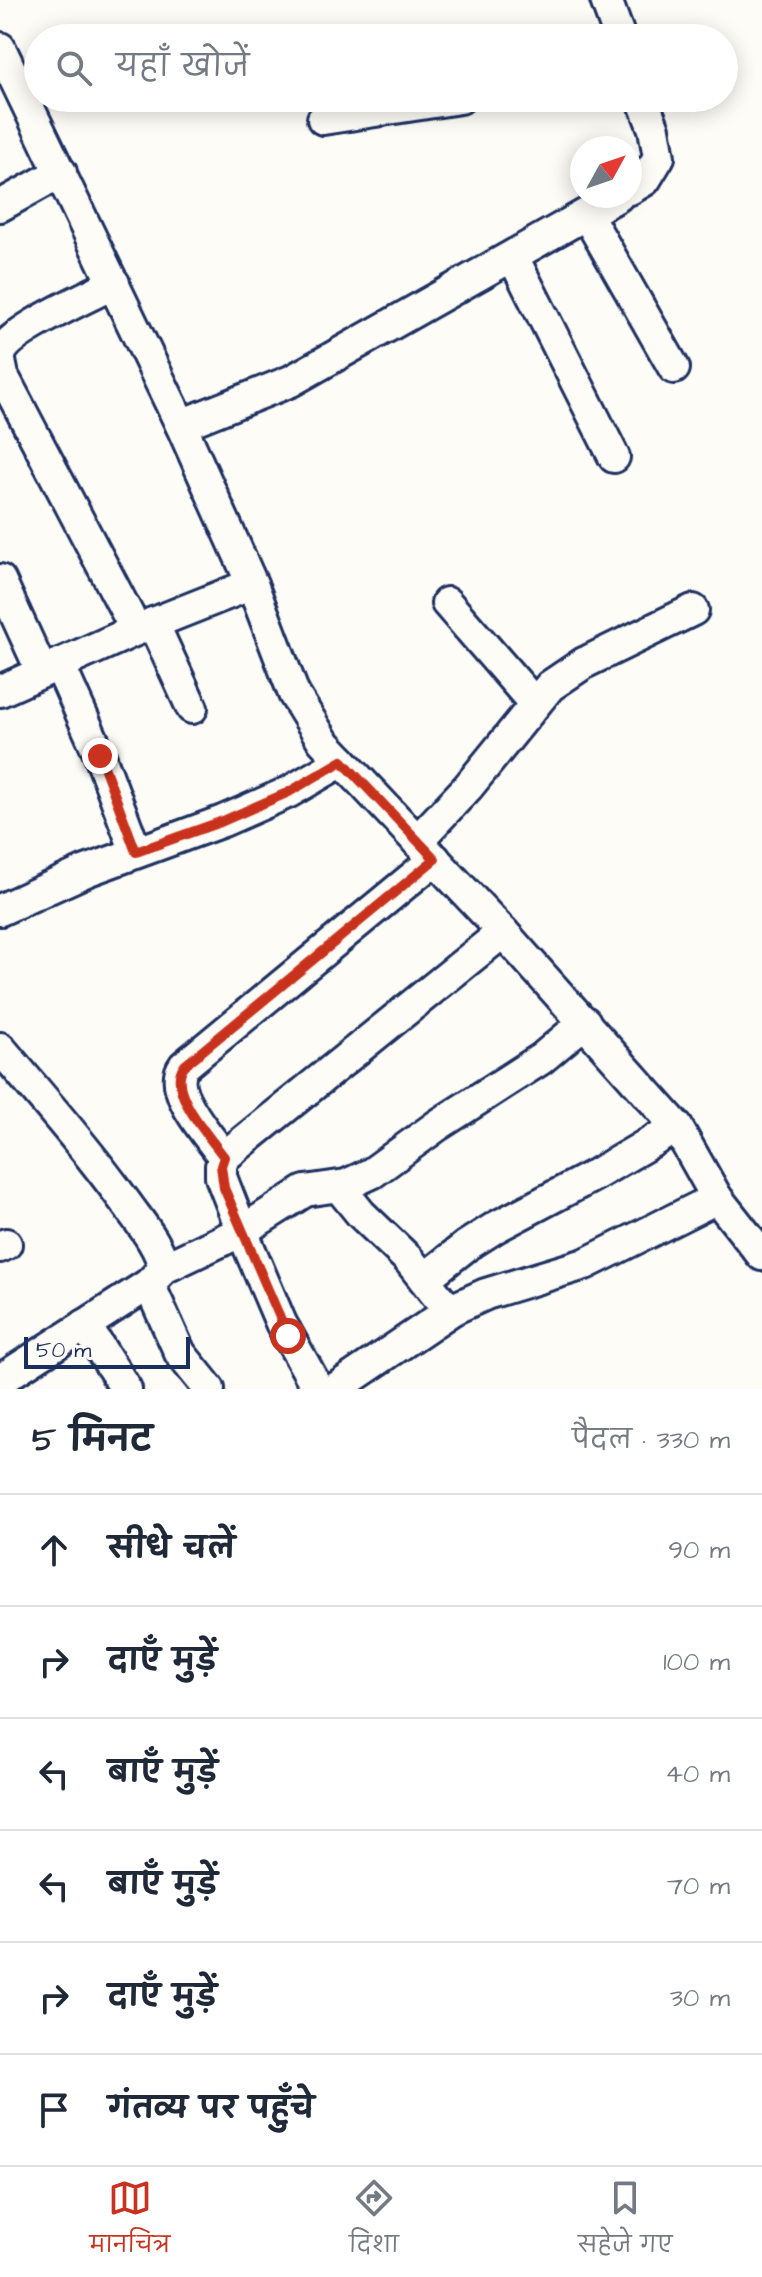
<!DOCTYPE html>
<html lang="hi">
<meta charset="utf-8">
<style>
body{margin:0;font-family:"Architects Daughter","Playpen Sans Deva",sans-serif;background:#f6f6f7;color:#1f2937}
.compass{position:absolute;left:570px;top:136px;width:72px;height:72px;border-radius:50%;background:#fff;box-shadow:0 4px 20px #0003;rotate:50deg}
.scale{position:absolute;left:24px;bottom:20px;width:166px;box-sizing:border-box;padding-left:8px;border:4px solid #1b2f5e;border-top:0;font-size:22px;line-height:28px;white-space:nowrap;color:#1b2f5e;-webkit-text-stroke:6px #fdfcf7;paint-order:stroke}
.stop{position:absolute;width:24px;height:24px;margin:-18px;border:6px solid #c8321e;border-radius:50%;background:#fff}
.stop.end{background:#c8321e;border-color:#fff;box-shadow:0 2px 8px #0008}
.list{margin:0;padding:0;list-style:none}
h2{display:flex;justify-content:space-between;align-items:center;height:104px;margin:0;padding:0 32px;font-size:34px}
h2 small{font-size:26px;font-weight:400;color:#747a83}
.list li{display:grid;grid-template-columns:52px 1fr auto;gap:24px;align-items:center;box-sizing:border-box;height:112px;padding:0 32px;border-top:2px solid #e0e1e3}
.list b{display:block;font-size:30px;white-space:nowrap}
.list em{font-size:26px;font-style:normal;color:#747a83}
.icon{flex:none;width:44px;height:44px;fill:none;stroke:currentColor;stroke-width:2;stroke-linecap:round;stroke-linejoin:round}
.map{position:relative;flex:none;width:762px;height:1389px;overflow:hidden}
.search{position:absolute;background:#fff;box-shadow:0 4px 20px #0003;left:24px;right:24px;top:24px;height:88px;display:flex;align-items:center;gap:20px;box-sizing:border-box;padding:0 28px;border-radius:44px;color:#747a83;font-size:30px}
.sheet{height:776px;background:#fff}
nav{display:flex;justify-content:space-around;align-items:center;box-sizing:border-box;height:112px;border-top:2px solid #e0e1e3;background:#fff;font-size:22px;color:#747a83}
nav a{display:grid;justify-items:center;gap:4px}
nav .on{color:#c8321e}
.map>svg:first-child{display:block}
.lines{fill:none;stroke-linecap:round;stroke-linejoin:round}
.minor-casing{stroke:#1b2f5e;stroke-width:36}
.minor{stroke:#fdfcf7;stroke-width:30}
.route{stroke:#c8321e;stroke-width:10}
</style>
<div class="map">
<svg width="762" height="1389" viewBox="0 0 762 1389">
<rect width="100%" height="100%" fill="#fdfcf7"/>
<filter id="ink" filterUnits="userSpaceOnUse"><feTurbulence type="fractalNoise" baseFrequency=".0125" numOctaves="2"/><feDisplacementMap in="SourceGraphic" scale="16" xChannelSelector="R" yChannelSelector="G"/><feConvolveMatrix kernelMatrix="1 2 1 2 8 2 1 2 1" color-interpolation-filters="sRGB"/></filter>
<g filter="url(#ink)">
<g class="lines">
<!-- minor casing -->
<g class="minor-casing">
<g id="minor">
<polyline points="606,0 620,38"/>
<polyline points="0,48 181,425 252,584 294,694 323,741 503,932 677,1127 717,1198 762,1255"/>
<polyline points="323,119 460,98"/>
<polyline points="630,189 645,180 659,157 654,129 642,98"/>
<polyline points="0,206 61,172"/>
<polyline points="587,215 674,368"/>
<polyline points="513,257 614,457"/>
<path d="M 0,356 C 5,332 90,296 114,283"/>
<polyline points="0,361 3,376 136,630"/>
<polyline points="181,425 291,381 618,196"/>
<polyline points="0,580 42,672"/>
<polyline points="447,603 534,703"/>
<polyline points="153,623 192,708"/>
<polyline points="59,664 100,756 136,852"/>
<polyline points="0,691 136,630 252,584"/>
<polyline points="417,841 468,787 550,686 584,663 693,610"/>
<polyline points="0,910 86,871 223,821 289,792 342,761"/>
<path d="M 0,1048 C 43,1099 87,1149 126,1203 C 140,1223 159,1244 164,1268 L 149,1284 L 0,1380"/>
<path d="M 224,1157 C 209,1136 166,1090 184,1066 L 435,859"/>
<polyline points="339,1187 361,1214 409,1260 442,1302 453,1309 486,1294 585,1264 717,1198"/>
<polyline points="0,1247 6,1244"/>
<polyline points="164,1268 242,1231 305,1191 346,1185 372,1173 438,1125 541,1059 585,1022"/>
<polyline points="424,1279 466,1246 496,1227 593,1176 677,1127"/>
<polyline points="149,1284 180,1353 209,1389"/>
<polyline points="85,1325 126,1389"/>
<polyline points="318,1389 281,1323 242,1231 221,1177 221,1166 224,1157 503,932"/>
<polyline points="335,1389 453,1309"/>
</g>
</g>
<!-- minor -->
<use href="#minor" class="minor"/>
</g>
</g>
<g class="lines" filter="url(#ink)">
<!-- route -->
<path class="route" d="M 100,756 L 136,852 L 223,821 L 289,792 L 342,761 L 435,859 L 184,1066 C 166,1090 209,1136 224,1157 L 221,1166 L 224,1188 L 288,1336"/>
</g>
</svg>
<svg class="compass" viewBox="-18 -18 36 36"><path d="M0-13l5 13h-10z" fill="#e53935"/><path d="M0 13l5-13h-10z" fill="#747a83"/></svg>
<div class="scale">50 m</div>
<div class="stop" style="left:288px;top:1336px"></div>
<div class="stop end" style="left:100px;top:756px"></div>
<div class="search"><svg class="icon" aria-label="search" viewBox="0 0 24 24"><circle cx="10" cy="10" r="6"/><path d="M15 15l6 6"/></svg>यहाँ खोजें</div>
</div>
<section class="sheet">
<h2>5 मिनट<small>पैदल · 330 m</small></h2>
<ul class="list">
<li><svg class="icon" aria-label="ahead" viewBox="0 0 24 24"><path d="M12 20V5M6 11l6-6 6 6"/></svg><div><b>सीधे चलें</b></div><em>90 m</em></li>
<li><svg class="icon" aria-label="right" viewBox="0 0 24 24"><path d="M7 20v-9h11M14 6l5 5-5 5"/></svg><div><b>दाएँ मुड़ें</b></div><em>100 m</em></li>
<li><svg class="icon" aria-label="left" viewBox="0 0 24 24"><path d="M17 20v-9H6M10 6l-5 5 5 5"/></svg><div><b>बाएँ मुड़ें</b></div><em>40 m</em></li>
<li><svg class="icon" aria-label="left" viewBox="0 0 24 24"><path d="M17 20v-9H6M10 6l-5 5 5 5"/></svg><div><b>बाएँ मुड़ें</b></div><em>70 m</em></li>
<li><svg class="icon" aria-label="right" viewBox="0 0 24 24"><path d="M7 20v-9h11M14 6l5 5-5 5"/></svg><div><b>दाएँ मुड़ें</b></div><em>30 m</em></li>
<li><svg class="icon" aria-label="arrive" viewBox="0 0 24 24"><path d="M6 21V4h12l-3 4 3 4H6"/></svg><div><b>गंतव्य पर पहुँचे</b></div></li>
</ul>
</section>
<nav>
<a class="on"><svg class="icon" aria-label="map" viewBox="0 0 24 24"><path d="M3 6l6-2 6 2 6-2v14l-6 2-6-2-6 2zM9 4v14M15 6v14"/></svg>मानचित्र</a>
<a><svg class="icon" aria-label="directions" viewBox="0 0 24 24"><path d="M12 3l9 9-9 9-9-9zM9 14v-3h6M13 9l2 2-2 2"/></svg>दिशा</a>
<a><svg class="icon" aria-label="saved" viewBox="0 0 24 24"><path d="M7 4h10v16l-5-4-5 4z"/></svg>सहेजे गए</a>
</nav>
